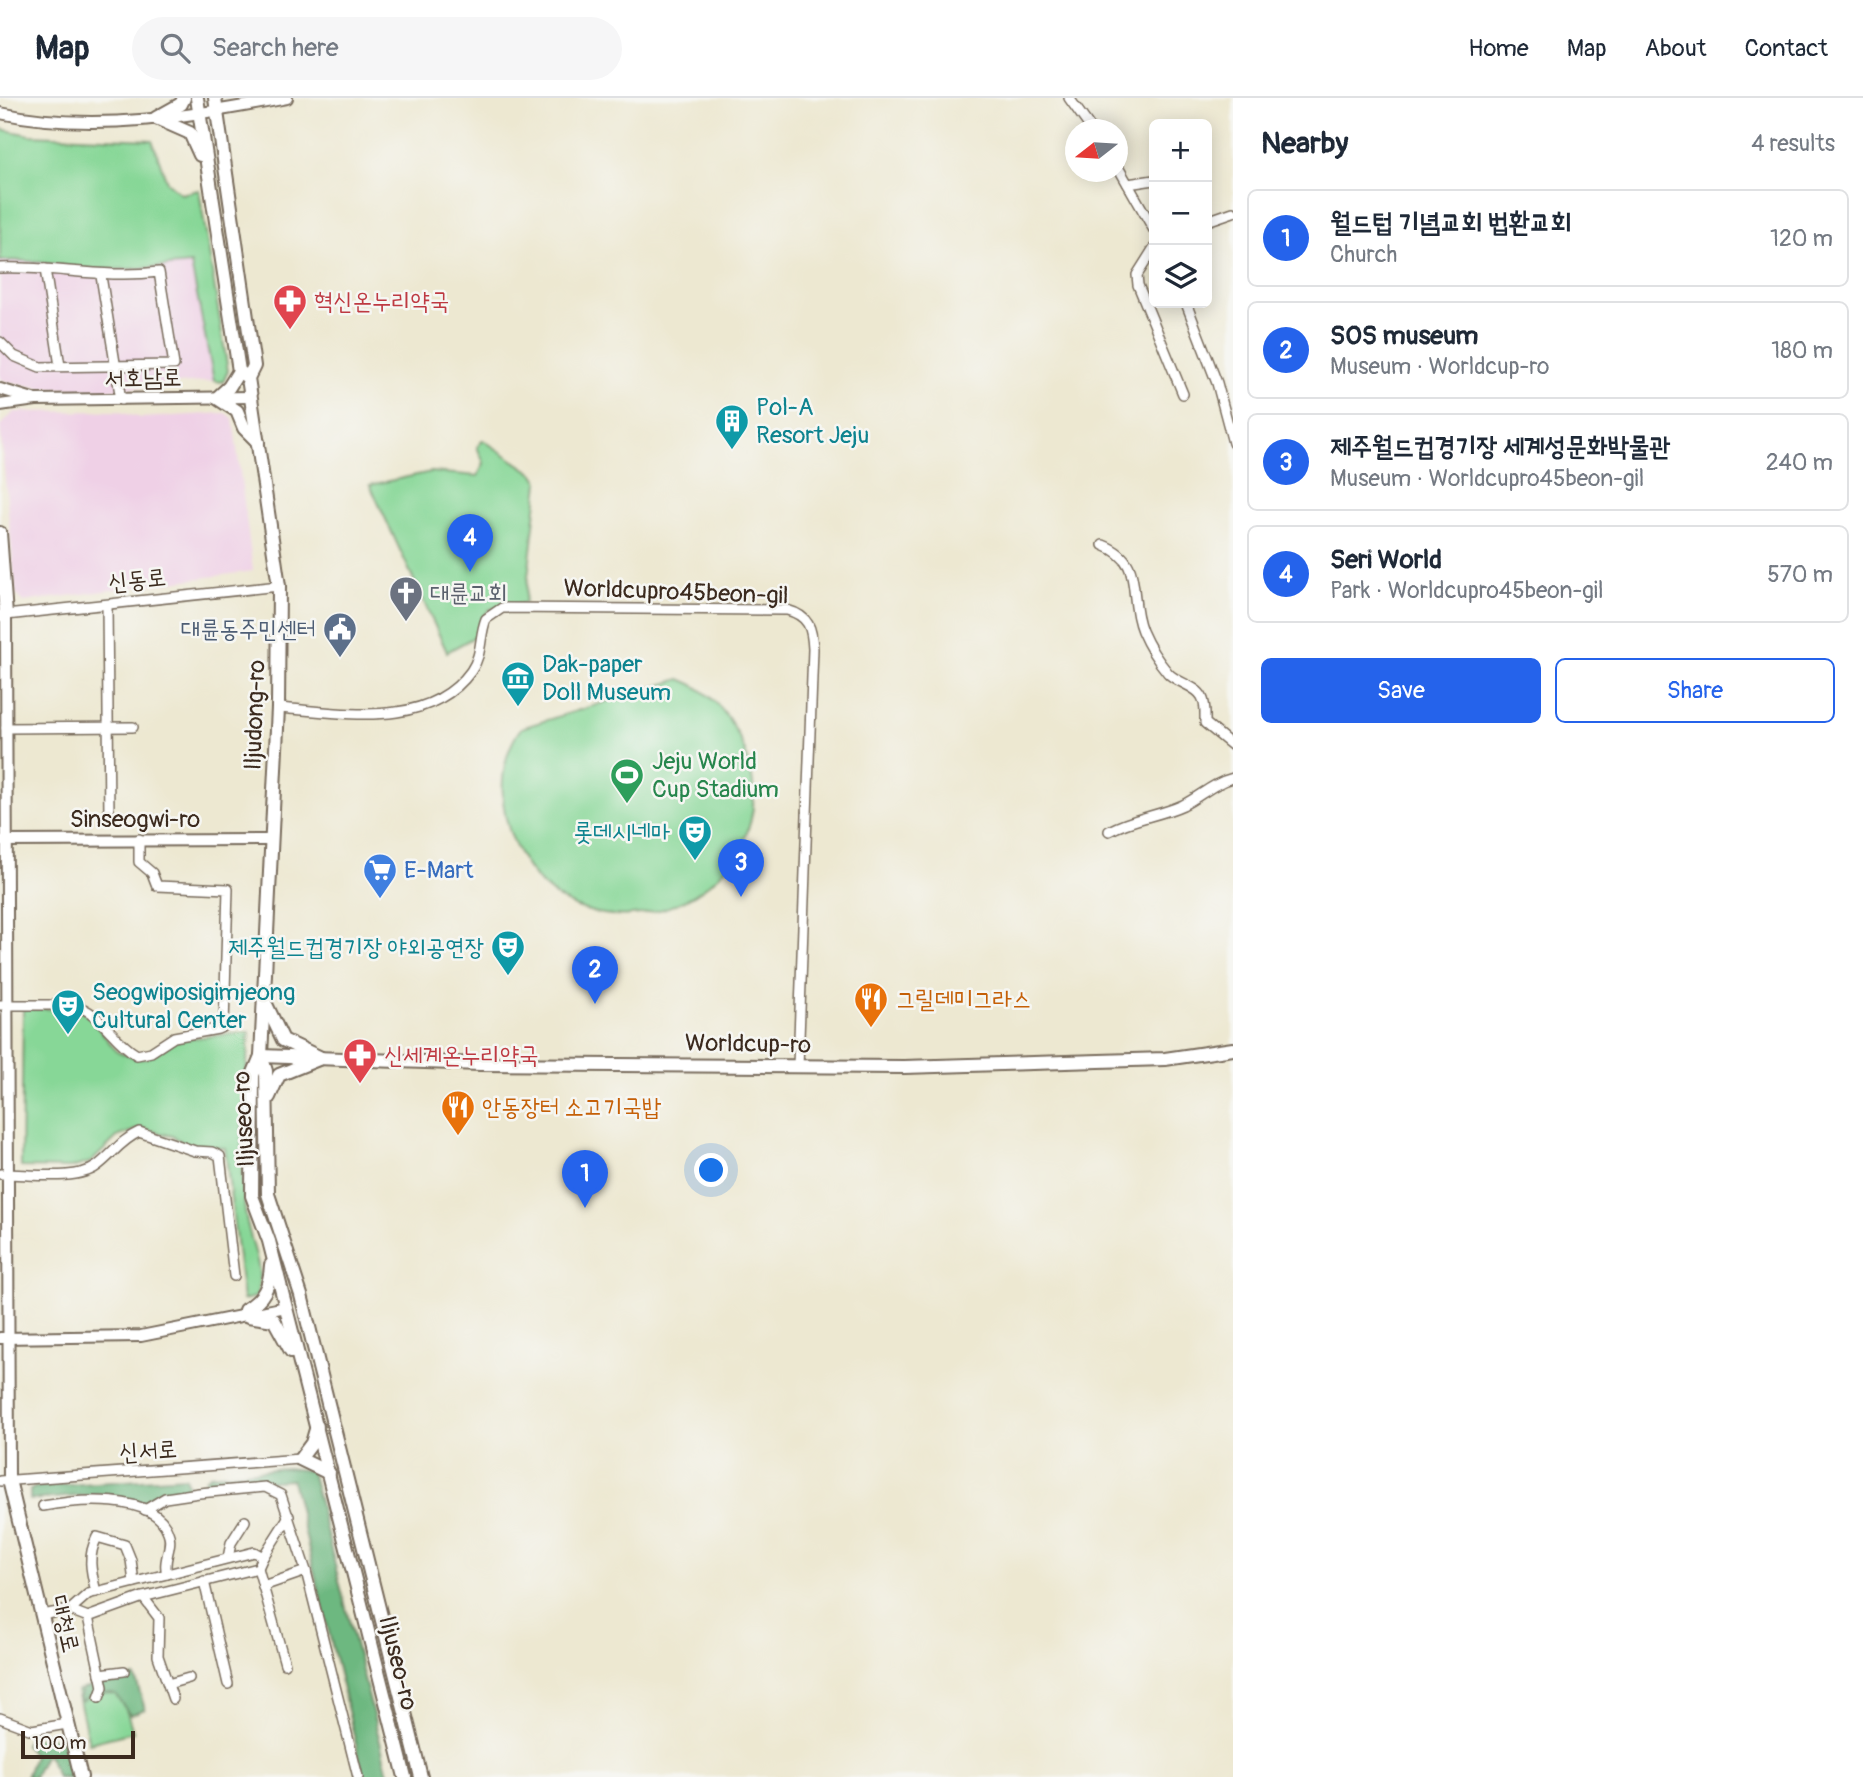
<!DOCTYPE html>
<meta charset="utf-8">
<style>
body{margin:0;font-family:Pangolin,"Poor Story",sans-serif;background:#f6f6f7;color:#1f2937}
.controls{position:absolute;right:21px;top:21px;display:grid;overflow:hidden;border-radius:10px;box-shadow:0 4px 18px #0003}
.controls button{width:63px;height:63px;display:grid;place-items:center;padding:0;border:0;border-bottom:2px solid #e0e1e3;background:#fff;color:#1f2937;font:35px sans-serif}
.compass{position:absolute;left:1065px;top:21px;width:63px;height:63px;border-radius:50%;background:#fff;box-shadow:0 4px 18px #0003;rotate:253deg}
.scale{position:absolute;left:21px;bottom:18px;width:114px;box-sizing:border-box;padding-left:7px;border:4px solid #3b2a1e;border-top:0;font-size:19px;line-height:24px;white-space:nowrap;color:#3b2a1e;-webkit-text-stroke:5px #f6f6f2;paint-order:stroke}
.you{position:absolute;left:712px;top:1073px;width:24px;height:24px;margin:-18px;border:5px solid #fff;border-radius:50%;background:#1a73e8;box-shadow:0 0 0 10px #1a73e833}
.badge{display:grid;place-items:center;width:46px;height:46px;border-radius:50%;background:#2563eb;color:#fff;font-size:23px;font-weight:700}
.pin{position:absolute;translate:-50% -58px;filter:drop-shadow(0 2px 4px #0008)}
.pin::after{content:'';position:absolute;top:37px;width:24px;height:21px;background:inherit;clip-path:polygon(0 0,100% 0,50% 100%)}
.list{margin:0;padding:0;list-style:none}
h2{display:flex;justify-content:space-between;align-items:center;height:91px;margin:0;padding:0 28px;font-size:30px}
h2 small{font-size:23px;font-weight:400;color:#747a83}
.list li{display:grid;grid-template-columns:46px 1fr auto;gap:21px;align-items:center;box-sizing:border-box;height:98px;margin:0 14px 14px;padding:0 14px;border:2px solid #e0e1e3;border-radius:10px}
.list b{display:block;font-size:26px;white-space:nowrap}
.list p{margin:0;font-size:23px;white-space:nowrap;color:#747a83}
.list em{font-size:23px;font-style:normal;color:#747a83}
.actions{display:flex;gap:14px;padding:21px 28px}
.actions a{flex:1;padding:16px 0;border:2px solid #2563eb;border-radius:10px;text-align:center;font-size:24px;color:#2563eb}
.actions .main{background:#2563eb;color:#fff}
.icon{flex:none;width:38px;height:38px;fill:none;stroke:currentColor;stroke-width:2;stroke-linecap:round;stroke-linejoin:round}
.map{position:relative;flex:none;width:1233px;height:1679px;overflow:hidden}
header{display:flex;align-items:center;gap:42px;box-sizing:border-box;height:98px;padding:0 35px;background:#fff;border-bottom:2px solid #e0e1e3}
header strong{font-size:33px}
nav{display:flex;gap:38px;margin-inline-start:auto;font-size:24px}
.search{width:490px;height:63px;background:#f6f6f7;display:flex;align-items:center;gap:18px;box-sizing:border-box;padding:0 24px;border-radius:38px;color:#747a83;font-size:26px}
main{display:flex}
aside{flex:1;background:#fff}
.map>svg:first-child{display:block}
.built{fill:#efd0e6}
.green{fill:#87d797;stroke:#61805a;stroke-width:2}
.forest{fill:#6db880;stroke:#54714f;stroke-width:2}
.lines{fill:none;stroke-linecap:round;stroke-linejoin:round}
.minor-casing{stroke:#796c5d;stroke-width:12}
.tertiary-casing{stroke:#796c5d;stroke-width:14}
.secondary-casing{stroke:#796c5d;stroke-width:16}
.minor{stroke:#fff;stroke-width:9}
.tertiary{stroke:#fff;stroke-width:10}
.secondary{stroke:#fff;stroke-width:12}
.labels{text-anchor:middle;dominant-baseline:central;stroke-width:5;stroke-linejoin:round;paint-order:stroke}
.health-label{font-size:24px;fill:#be3a42;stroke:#f6f6f2;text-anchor:start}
.street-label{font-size:24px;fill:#3b2a1e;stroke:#f6f6f2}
.culture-label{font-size:24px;fill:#0d838f;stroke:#f6f6f2;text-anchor:start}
.worship-label{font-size:24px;fill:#5b616d;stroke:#f6f6f2;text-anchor:start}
.service-label{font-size:24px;fill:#4e5e75;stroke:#f6f6f2;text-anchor:end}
.leisure-label{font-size:24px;fill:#27864d;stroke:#f6f6f2;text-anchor:start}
.shop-label{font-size:24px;fill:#366cbe;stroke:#f6f6f2;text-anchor:start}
.food-label{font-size:24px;fill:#c56008;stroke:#f6f6f2;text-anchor:start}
</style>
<header>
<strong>Map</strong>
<div class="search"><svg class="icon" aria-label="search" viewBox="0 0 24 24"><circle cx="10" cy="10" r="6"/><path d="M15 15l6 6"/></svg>Search here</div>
<nav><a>Home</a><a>Map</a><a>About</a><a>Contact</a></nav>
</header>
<main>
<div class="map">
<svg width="1233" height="1679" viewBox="0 0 1233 1679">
<rect width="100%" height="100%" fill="#f6f6f2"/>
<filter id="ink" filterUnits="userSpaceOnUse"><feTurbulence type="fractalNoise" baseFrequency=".0143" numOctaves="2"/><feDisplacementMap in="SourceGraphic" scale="14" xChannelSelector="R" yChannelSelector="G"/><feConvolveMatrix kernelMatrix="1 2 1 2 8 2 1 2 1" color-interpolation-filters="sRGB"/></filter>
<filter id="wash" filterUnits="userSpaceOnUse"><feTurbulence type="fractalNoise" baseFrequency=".00686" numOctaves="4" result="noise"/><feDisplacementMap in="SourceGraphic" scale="28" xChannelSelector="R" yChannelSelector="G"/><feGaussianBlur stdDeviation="1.57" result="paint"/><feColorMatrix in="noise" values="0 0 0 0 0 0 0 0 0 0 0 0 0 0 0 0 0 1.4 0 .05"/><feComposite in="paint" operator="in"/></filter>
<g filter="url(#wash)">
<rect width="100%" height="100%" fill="#ede8d1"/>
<!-- built -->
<g class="built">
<polygon points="0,163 46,163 88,171 118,173 191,166 214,283 106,292 40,290 5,283 0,280"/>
<polygon points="117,313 141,320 225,315 233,320 253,473 23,504 16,496 0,328 14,314"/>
</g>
<!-- green -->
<g class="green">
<path d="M 0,31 L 30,37 L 152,42 L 167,84 L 181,96 L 199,92 L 228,273 L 223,284 L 214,283 L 191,166 C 158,169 125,173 92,171 C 61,169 32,160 0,163 Z"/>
<polygon points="483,342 534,376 539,384 525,505 490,511 482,520 476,538 447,554 370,387 431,374 478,378 484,365 477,349"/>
<path d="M 680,581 C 713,593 733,622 745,653 C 799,797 579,888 515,747 C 498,709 497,664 521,630 Z"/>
<path d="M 23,911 L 74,911 L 86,915 L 117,954 L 136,960 L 146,961 L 175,942 L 249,934 C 246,995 236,1059 246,1119 C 250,1146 266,1172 256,1199 L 243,1202 L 225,1050 L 190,1048 L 172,1038 L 141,1030 L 117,1039 L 91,1064 L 71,1070 L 21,1069 Z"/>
<polygon points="117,1582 133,1634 89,1645 77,1593"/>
</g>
<!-- forest -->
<g class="forest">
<polygon points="287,1370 311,1373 389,1679 364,1679 292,1382 206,1387 205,1381 210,1377"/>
<polygon points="185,1379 189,1390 185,1394 154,1399 146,1405 104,1396 30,1402 30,1392 36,1389"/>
<polygon points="135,1579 145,1611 130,1617 115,1596 96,1593 82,1603 79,1601 82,1591"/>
<polygon points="61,1640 73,1679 57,1679 48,1656 44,1658 34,1679 26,1679 34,1658 25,1648 28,1641"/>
</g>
</g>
<g filter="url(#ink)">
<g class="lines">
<!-- minor casing -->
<g class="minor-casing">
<g id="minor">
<polyline points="1069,0 1092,32"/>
<polyline points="1118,69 1154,132"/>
<polyline points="1128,86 1154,82"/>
<polyline points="1207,123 1233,114"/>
<polyline points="1154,150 1137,177 1138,187 1183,296"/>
<path d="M 0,170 C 55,168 104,181 159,174 L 174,267 L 40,269 L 14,258 L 0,244"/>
<polyline points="45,171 60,268"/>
<polyline points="101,178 121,302"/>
<polyline points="1186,205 1217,285 1233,345"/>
<path d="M 1103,447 C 1146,464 1127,497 1142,533 C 1148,547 1158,563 1168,575 C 1177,585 1197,588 1202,599 C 1206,606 1205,617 1205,625 L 1233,648"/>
<polyline points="107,507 109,718"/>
<polyline points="6,517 279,488"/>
<path d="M 278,610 C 340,614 428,633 471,573 C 483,556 479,538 486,521 L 502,510 L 787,512 C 809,518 812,530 813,551 L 798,968"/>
<polyline points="6,630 133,629"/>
<path d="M 1109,733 C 1133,720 1159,718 1183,707 C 1201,698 1213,685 1233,680"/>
<path d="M 0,907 L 73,907 C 102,914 111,942 137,957 L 151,954 L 174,939 L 218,931 L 224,928 L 228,791 L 157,788 L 152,775 L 139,764 L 139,741"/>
<path d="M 0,1076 C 25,1075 76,1084 97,1068 C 112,1057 121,1042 139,1034 L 195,1053 L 212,1054 L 220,1058 L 234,1178"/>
<polyline points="0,1383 300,1361"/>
<path d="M 43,1408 C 75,1402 154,1394 168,1434 C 174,1448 162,1461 167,1476"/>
<polyline points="145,1412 165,1400 199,1395 265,1389 281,1397 306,1473 358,1679"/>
<polyline points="263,1459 289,1418"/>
<polyline points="228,1460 231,1445 245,1423"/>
<polyline points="258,1470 285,1566"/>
<polyline points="204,1483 228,1586"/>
<polyline points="263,1488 306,1473"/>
<path d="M 96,1494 C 91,1473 87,1459 97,1439 L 125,1447 L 131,1462 L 134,1484"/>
<polyline points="143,1499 159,1520 158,1558 173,1601"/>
<polyline points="41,1517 70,1512 88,1519 143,1499 258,1470 263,1459 254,1454 88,1496 70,1512"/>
<polyline points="88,1519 103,1589 99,1600"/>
<polyline points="100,1576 124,1573"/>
<polyline points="168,1586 189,1580"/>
<polyline points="0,1620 32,1632 67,1626"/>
</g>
</g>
<!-- tertiary casing -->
<g class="tertiary-casing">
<g id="tertiary">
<path d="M 0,15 C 92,35 196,18 287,0"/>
<polyline points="0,291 33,301"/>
<polyline points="0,307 36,302 251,299"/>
<polyline points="0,518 6,517 9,1382"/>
<polyline points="0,743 270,742"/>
<polyline points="0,1240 141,1238 286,1209"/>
</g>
</g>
<!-- secondary casing -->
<g class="secondary-casing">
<g id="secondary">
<polyline points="184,0 181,6 156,20 190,35 200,57"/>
<polyline points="197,0 239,273 248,280"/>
<polyline points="215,0 254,268 248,280 279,488 278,610 261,958 266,973 268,1096 301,1197 421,1679"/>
<polyline points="239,273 229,289 217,300 237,313 244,330 258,344"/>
<polyline points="0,435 6,517"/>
<polyline points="263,900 283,942 319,959"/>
<polyline points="261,958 480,966 904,969 1165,961 1233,951"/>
<polyline points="261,958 253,977 252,1098 269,1143 405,1679"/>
<polyline points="269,999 279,977 321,960"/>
<path d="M 245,1212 C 264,1201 270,1188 271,1167"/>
<polyline points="248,1218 274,1222 291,1253"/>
<polyline points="317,1328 312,1345 300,1361 329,1375"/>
<polyline points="9,1382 81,1679"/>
</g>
</g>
<!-- minor -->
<use href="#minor" class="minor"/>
<!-- tertiary -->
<use href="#tertiary" class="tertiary"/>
<!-- secondary -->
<use href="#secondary" class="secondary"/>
</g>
</g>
<!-- icons -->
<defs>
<g id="pharmacy-pin" transform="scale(1.75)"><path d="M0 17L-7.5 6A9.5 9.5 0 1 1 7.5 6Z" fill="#e0444e" stroke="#f6f6f2"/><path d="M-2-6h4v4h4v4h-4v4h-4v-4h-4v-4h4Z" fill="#fff"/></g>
<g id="building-pin" transform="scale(1.75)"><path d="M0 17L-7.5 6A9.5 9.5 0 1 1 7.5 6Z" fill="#0f9aa8" stroke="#f6f6f2"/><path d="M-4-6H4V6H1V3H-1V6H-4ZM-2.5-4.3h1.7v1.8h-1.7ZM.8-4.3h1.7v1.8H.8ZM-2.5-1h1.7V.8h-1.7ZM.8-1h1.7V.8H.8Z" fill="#fff"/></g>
<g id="church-pin" transform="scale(1.75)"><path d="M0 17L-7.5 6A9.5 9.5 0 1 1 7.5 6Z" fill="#6b7280" stroke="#f6f6f2"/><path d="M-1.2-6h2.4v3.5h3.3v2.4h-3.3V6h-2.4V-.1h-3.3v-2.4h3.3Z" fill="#fff"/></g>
<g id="civic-pin" transform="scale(1.75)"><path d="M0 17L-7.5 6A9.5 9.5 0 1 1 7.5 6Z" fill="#5c6f8a" stroke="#f6f6f2"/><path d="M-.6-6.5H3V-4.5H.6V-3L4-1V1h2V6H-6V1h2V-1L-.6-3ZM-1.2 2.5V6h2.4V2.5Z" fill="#fff"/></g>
<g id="museum-pin" transform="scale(1.75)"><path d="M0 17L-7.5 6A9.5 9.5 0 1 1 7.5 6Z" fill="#0f9aa8" stroke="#f6f6f2"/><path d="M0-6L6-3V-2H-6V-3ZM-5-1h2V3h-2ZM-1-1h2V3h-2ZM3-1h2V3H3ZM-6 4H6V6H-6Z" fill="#fff"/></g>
<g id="stadium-pin" transform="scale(1.75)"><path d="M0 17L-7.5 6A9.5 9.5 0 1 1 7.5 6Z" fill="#2e9e5b" stroke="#f6f6f2"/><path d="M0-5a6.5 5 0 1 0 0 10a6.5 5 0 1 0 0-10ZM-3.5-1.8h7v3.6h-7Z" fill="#fff"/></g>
<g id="theatre-pin" transform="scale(1.75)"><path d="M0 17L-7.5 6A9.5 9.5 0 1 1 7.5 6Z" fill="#0f9aa8" stroke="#f6f6f2"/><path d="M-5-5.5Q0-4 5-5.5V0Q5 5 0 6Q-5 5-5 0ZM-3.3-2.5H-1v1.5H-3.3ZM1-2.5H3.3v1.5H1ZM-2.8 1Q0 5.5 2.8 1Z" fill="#fff"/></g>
<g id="supermarket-pin" transform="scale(1.75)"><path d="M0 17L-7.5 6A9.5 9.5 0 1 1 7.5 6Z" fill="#3f7fe0" stroke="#f6f6f2"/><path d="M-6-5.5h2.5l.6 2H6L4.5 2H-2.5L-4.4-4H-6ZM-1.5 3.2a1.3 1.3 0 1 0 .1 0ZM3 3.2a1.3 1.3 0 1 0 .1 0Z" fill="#fff"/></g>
<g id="restaurant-pin" transform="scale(1.75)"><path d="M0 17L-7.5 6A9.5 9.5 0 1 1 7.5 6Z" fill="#e8710a" stroke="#f6f6f2"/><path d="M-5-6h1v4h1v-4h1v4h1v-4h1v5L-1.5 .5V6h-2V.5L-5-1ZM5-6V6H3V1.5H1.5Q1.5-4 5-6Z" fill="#fff"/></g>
</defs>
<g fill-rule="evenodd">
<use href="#pharmacy-pin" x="290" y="203"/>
<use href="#building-pin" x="732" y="323"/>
<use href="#church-pin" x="406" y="495"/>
<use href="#civic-pin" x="340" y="531"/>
<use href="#museum-pin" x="518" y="580"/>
<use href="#stadium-pin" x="627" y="677"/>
<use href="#theatre-pin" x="695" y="734"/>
<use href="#supermarket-pin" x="380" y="772"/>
<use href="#theatre-pin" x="508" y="849"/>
<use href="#restaurant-pin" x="871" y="901"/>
<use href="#theatre-pin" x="68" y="908"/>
<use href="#pharmacy-pin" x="360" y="957"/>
<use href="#restaurant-pin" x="458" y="1009"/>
</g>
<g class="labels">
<!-- health labels -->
<g class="health-label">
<text x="314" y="203">혁신온누리약국</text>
<text x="384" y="957">신세계온누리약국</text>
</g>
<!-- street labels -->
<g class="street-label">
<text transform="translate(143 280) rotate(-1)">서호남로</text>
<text transform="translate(137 482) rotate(-6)">신동로</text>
<text transform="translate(676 494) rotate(2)">Worldcupro45beon-gil</text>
<text transform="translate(255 617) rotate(-88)">Iljudong-ro</text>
<text x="135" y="721">Sinseogwi-ro</text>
<text transform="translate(748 946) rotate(1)">Worldcup-ro</text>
<text transform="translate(244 1021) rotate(-93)">Iljuseo-ro</text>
<text transform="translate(148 1353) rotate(-4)">신서로</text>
<text transform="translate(65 1526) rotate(77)">대청로</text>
<text transform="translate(398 1565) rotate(76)">Iljuseo-ro</text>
</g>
<!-- culture labels -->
<g class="culture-label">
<text x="756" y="309">Pol-A<tspan x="756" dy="28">Resort Jeju</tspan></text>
<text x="542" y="566">Dak-paper<tspan x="542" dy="28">Doll Museum</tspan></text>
<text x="670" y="734" text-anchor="end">롯데시네마</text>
<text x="484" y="849" text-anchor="end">제주월드컵경기장 야외공연장</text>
<text x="92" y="894">Seogwiposigimjeong<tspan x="92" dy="28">Cultural Center</tspan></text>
</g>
<!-- worship labels -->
<g class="worship-label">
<text x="430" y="495">대륜교회</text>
</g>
<!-- service labels -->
<g class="service-label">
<text x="316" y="531">대륜동주민센터</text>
</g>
<!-- leisure labels -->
<g class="leisure-label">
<text x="652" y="663">Jeju World<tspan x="652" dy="28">Cup Stadium</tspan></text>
</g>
<!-- shop labels -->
<g class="shop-label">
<text x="404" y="772">E-Mart</text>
</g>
<!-- food labels -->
<g class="food-label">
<text x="896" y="901">그릴데미그라스</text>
<text x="482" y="1009">안동장터 소고기국밥</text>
</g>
</g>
</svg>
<div class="controls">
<button>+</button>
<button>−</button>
<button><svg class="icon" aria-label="layers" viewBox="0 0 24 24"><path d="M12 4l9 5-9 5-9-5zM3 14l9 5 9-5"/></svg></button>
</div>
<svg class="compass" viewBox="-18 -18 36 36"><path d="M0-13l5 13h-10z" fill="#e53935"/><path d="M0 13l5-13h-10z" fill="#747a83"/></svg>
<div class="scale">100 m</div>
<div class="you"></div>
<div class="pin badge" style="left:585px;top:1110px">1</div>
<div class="pin badge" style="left:595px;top:906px">2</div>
<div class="pin badge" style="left:741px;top:799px">3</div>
<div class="pin badge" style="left:470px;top:474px">4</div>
</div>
<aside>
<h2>Nearby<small>4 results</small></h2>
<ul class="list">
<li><span class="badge">1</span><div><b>월드텁 기념교회 법환교회</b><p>Church</p></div><em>120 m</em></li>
<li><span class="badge">2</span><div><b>SOS museum</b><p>Museum · Worldcup-ro</p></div><em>180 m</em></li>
<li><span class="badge">3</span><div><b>제주월드컵경기장 세계성문화박물관</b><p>Museum · Worldcupro45beon-gil</p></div><em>240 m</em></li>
<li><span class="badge">4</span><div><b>Seri World</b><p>Park · Worldcupro45beon-gil</p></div><em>570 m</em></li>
</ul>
<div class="actions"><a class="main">Save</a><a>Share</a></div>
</aside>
</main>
